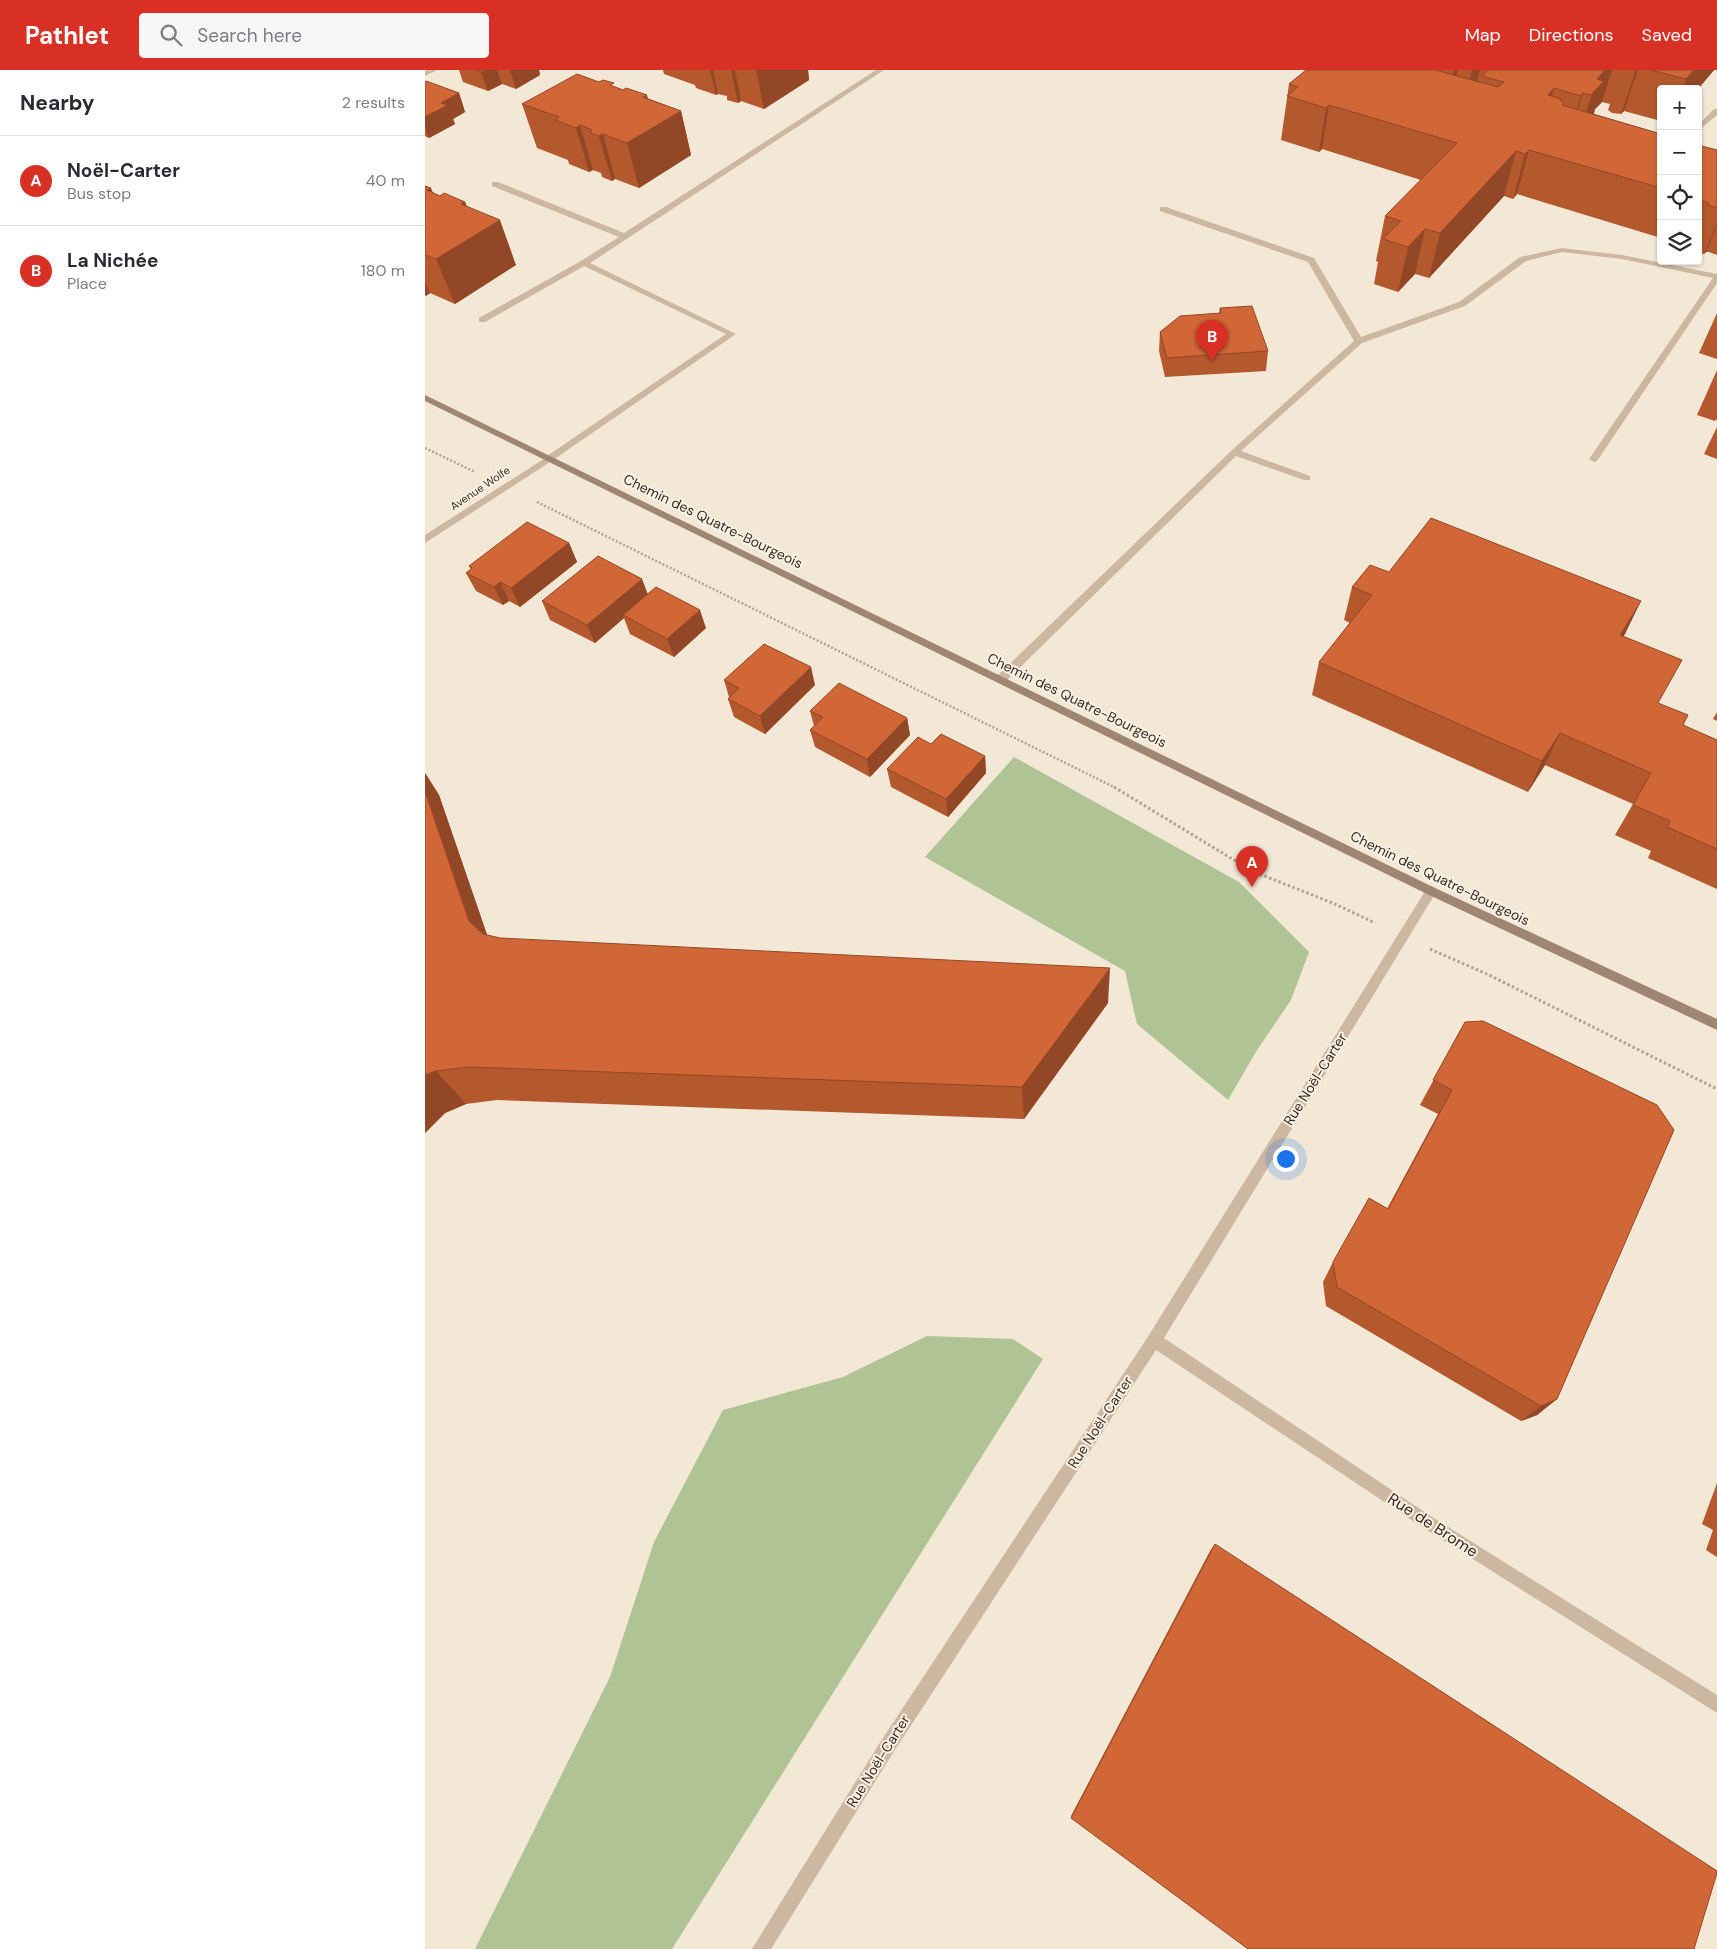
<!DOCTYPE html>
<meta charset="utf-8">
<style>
body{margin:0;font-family:"DM Sans",sans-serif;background:#f7f7f7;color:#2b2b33}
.controls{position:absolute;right:15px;top:15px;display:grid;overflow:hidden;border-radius:5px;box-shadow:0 1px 4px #0004}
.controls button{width:45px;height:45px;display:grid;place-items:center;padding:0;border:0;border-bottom:1px solid #e1e1e2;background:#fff;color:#2b2b33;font:25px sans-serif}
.you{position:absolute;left:860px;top:1088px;width:18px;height:18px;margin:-12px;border:4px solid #fff;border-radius:50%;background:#1a73e8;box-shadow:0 0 0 8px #1a73e833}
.badge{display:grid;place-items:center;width:32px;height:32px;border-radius:50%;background:#d93025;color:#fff;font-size:16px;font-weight:700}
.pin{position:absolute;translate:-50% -41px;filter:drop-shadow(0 1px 2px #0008)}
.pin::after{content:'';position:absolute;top:26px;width:18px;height:15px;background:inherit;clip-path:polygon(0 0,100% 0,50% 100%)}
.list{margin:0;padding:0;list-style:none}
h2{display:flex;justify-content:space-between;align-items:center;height:65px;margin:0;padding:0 20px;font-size:21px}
h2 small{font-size:16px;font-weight:400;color:#7c7c81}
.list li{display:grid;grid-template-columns:32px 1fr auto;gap:15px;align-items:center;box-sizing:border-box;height:90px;padding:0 20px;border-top:1px solid #e1e1e2}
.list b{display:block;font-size:19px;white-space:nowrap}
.list p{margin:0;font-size:16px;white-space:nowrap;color:#7c7c81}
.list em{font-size:16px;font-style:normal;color:#7c7c81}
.icon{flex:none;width:28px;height:28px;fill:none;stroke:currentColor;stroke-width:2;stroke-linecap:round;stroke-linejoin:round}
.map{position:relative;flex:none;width:1292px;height:1879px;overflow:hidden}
header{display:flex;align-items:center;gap:30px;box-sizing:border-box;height:70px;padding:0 25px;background:#d93025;color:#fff}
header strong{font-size:24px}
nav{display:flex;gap:28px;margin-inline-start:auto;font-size:18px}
.search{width:350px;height:45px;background:#f7f7f7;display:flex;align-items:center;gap:12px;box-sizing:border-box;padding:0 18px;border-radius:5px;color:#7c7c81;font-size:19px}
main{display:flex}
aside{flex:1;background:#fff}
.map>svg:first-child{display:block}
.green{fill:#b0c395}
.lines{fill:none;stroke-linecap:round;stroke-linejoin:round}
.path-far1{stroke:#b8a18b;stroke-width:2.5;stroke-dasharray:2 2;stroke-linecap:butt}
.path{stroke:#b8a18b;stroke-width:3;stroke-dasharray:2.5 2.5;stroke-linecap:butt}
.service{fill:#ccb7a1;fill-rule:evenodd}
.minor{fill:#ccb7a1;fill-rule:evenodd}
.secondary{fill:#9f8672;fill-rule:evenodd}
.wall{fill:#b4582e}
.shaded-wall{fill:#924726}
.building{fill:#d16636;stroke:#924726}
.labels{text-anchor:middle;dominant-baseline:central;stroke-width:4;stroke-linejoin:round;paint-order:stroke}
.far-street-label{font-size:11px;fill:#352b25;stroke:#fbf1e2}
.street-label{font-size:14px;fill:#352b25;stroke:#fbf1e2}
.near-street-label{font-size:16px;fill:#352b25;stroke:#fbf1e2}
</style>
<header>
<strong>Pathlet</strong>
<div class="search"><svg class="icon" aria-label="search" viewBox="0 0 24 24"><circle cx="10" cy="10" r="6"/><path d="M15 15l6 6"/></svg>Search here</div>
<nav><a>Map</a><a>Directions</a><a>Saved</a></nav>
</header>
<main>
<aside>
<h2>Nearby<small>2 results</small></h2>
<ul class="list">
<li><span class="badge">A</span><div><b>Noël-Carter</b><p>Bus stop</p></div><em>40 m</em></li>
<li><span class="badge">B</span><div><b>La Nichée</b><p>Place</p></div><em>180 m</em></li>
</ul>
</aside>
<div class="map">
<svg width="1292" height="1879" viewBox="0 0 1292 1879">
<rect width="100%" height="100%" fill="#f3e7d6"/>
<!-- green -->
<g class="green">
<polygon points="589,687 814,812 884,882 866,930 832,980 803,1030 712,954 700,901 500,787"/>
<polygon points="502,1266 588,1269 618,1289 247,1879 50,1879 185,1607 229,1472 298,1340 418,1307"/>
</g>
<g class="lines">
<!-- path-far1 -->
<g class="path-far1">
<polyline points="0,378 50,402"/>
<polyline points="112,432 691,718"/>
</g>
<!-- path -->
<g class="path">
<polyline points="689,717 827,801 910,834 950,853"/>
<polyline points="1005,879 1062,904 1292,1019"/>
</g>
<!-- service -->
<g class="service">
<polygon points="451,0 459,0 165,193 311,264 128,390 122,390 122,386 301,264 159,196 60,252 54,252 54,248 156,191 194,167 67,116 67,112 73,112 199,163"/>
<polygon points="1289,39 1292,39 1292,45 1273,61 1273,55"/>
<polygon points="735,137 741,137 889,188 936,267 1034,232 1095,187 1137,178 1197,185 1292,204 1292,213 1172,391 1169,392 1164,389 1288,208 1197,189 1137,182 1101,191 1040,236 937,273 816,381 885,406 885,410 879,410 811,386 580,612 572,612 571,609 572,606 807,380 929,271 883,192 735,141"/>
</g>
<!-- minor -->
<g class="minor">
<polygon points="3,0 12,0 0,6 0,1"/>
<polygon points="125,385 128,386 128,390 0,473 0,465"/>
<polygon points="1006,816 1010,818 1012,821 1010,824 739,1268 1004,1445 1292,1625 1292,1643 994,1455 731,1280 466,1686 346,1879 327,1879 454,1674 724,1265 1002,818"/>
</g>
<!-- secondary -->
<polygon class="secondary" points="0,325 1010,818 1292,949 1292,960 1002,824 0,331"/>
</g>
<!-- wall -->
<g class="wall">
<polygon points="34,0 114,0 115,5 91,19 77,14 63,21 38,12"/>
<polygon points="238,0 383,0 384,10 339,39 316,31 313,33 302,30 302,26 293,24 291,25 271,18 270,15 239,4"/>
<polygon points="881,0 1289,0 1273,19 1236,19 1236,51 1199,41 1196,44 1187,43 1183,40 1185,34 1177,32 1170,39 1169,44 1236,64 1236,168 1092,124 1088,129 1079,126 1004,208 990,204 973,222 949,214 953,192 951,191 960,146 996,110 897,79 894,82 856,70 864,14"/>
<polygon points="0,12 34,23 40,42 28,49 30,54 4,68 0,66"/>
<polygon points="190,17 256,41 266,85 214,118 190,109 187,111 177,107 176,103 168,100 164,102 144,94 143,90 112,78 97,34"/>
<polygon points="1273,75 1292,80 1292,185 1284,182 1281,182 1279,184 1273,183"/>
<polygon points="0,116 8,123 15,126 40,132 42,137 91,195 30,234 5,223 1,226 0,225"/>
<polygon points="795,238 843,281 841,301 740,307 734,281 735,262 794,244"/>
<polygon points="1292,243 1292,289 1274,283"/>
<polygon points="1292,300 1292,349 1290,351 1272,345"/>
<polygon points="1292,357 1292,389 1279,384"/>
<polygon points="144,473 152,492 95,537 84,531 78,535 51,521 41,503 46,499 44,496"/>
<polygon points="964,502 1199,566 1233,633 1258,655 1292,670 1292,819 1223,788 1226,781 1190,765 1208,734 1120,695 1103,722 887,625 894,592 925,553 919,550 927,517"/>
<polygon points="223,524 281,558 249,587 205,564 199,548 170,573 125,550 117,531"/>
<polygon points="299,610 390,615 340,664 309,647 303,629 304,627"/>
<polygon points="385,641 482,648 485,665 445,707 390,677 385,660 389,656"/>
<polygon points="1292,642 1292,651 1288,649"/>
<polygon points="506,674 560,686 561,703 523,747 466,717 462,699"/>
<polygon points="0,703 14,725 62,865 75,868 683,933 599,1049 72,1030 41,1034 20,1043 0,1063"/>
<polygon points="1040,952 1132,1329 1112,1345 1096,1351 901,1236 898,1212 908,1192 962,1139 1013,1044 995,1035"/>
<polygon points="1292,1413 1292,1487 1281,1480 1288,1460 1277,1454"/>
<polygon points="790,1474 646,1748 646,1746 785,1481"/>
</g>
<!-- shaded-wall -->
<g class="shaded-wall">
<polygon points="61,0 72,0 77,14 63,21 56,2"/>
<polygon points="85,0 114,0 115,5 91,19"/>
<polygon points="285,0 288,0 293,24 291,25"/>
<polygon points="306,0 310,0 316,31 313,33"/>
<polygon points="331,0 383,0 384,10 339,39"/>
<polygon points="1029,0 1033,0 1025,36 1020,41"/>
<polygon points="1047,0 1055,0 1048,29 1038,39"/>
<polygon points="1180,0 1187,0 1177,32 1170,39 1165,55 1152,70 1172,9"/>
<polygon points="1211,0 1213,0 1199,41 1196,44"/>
<polygon points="1269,0 1289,0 1273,19 1257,19 1261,9"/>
<polygon points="1129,18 1117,63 1123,25"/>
<polygon points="34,23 40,42 28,49 30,54 4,68 0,57 0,47 16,33"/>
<polygon points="1158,23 1145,67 1142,70 1156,26"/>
<polygon points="222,25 230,57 256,41 266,85 214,118 202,73 218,27"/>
<polygon points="904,35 897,79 894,82 901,38"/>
<polygon points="155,55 168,100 164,102 151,58"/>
<polygon points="178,64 190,109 187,111 174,66"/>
<polygon points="1104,80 1092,124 1088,129 1100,84"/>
<polygon points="1091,81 1079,126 1004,208 1015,163"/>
<polygon points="6,118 24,163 2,120"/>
<polygon points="40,132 52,164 75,150 91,195 30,234 11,189 36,134"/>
<polygon points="1292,153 1292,155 1281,182 1279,184"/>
<polygon points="1000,159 990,204 973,222 983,177"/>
<polygon points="0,212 5,223 1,226 0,224"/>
<polygon points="144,473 152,492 95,537 86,518"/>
<polygon points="217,509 224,527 198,545 199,548 170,573 162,555"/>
<polygon points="75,512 84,531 78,535 69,517"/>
<polygon points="1216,531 1200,564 1179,598 1195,565"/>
<polygon points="275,540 281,558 249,587 242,569"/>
<polygon points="386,597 390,615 340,664 335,646"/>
<polygon points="482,648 485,665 445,707 442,689"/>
<polygon points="1135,663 1120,695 1103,722 1117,691"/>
<polygon points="560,686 561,703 523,747 521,729"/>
<polygon points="0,703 14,725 70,888 44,851 0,721"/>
<polygon points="685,898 683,933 599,1049 597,1017"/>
<polygon points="11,1001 41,1034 20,1043 0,1063 0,1005"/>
<polygon points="1132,1329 1112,1345 1096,1351 1116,1336"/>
</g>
<!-- building -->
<g class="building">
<polygon points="50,0 61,0 56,2"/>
<polygon points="881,0 1010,0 1073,17 1079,12 1057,6 1063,0 1180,0 1172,9 1179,11 1166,25 1158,23 1156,26 1129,18 1123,25 1136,29 1135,30 1139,33 1137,35 1236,64 1236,118 1104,80 1100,84 1091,81 1015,163 1000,159 983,177 958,169 976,151 960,146 1032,73 904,35 901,38 862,26 873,17 864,14"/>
<polygon points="1226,0 1269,0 1261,9"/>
<polygon points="152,4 174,12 178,10 189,13 185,15 198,20 201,18 222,25 218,27 256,41 202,73 178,64 174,66 164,62 167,60 155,55 151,58 130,50 134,47 97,34"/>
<polygon points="1,11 34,23 16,33 23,35 0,47 0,12"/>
<polygon points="1273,75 1292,80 1292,138 1283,135 1284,133 1273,129"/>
<polygon points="0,116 6,118 2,120 15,126 19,123 40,132 36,134 75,150 11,189 0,185"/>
<polygon points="827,236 843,281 742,288 735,262 755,246 796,243 795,238"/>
<polygon points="1006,448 1216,531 1195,565 1257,590 1233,633 1263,645 1258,655 1292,670 1292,779 1242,757 1245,751 1208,735 1226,703 1135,663 1117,691 894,592 947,525 927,517 945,495 964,502"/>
<polygon points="102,452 144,473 86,518 75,512 69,517 41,503 47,498 44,496"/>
<polygon points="173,486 217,509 162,555 117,531"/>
<polygon points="231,517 275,540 242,569 198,545"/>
<polygon points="339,574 386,597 335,646 303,629 314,618 299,610"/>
<polygon points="414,613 482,648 442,689 385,660 398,647 385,641"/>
<polygon points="516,664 560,686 521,729 462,699 493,667 506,674"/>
<polygon points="0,721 44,851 58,864 75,868 685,898 597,1017 44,997 11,1001 0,1005"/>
<polygon points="1058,951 1232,1035 1249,1060 1132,1329 1116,1336 912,1217 908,1192 944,1128 963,1139 1027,1020 1008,1010 1040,952"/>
<polygon points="790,1474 1292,1801 1292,1803 1269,1879 823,1879 646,1748"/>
</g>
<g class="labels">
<!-- far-street labels -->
<g class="far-street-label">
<text transform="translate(55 418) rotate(-34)">Avenue Wolfe</text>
</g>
<!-- street labels -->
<g class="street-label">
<text transform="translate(288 451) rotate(26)">Chemin des Quatre-Bourgeois</text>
<text transform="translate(652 630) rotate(26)">Chemin des Quatre-Bourgeois</text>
<text transform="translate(1015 808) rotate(26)">Chemin des Quatre-Bourgeois</text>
<text transform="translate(890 1009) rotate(-58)">Rue Noël-Carter</text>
<text transform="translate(675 1352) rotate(-57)">Rue Noël-Carter</text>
<text transform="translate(453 1691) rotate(-58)">Rue Noël-Carter</text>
</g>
<!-- near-street labels -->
<g class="near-street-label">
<text transform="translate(1008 1455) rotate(33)">Rue de Brome</text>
</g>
</g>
</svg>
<div class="controls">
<button>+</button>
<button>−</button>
<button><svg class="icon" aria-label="locate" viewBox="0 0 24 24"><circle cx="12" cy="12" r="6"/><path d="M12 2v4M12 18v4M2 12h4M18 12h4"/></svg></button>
<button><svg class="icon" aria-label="layers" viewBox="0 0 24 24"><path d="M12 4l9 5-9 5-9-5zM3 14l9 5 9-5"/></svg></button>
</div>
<div class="you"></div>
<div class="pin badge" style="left:827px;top:817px">A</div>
<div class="pin badge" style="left:787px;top:291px">B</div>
</div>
</main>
